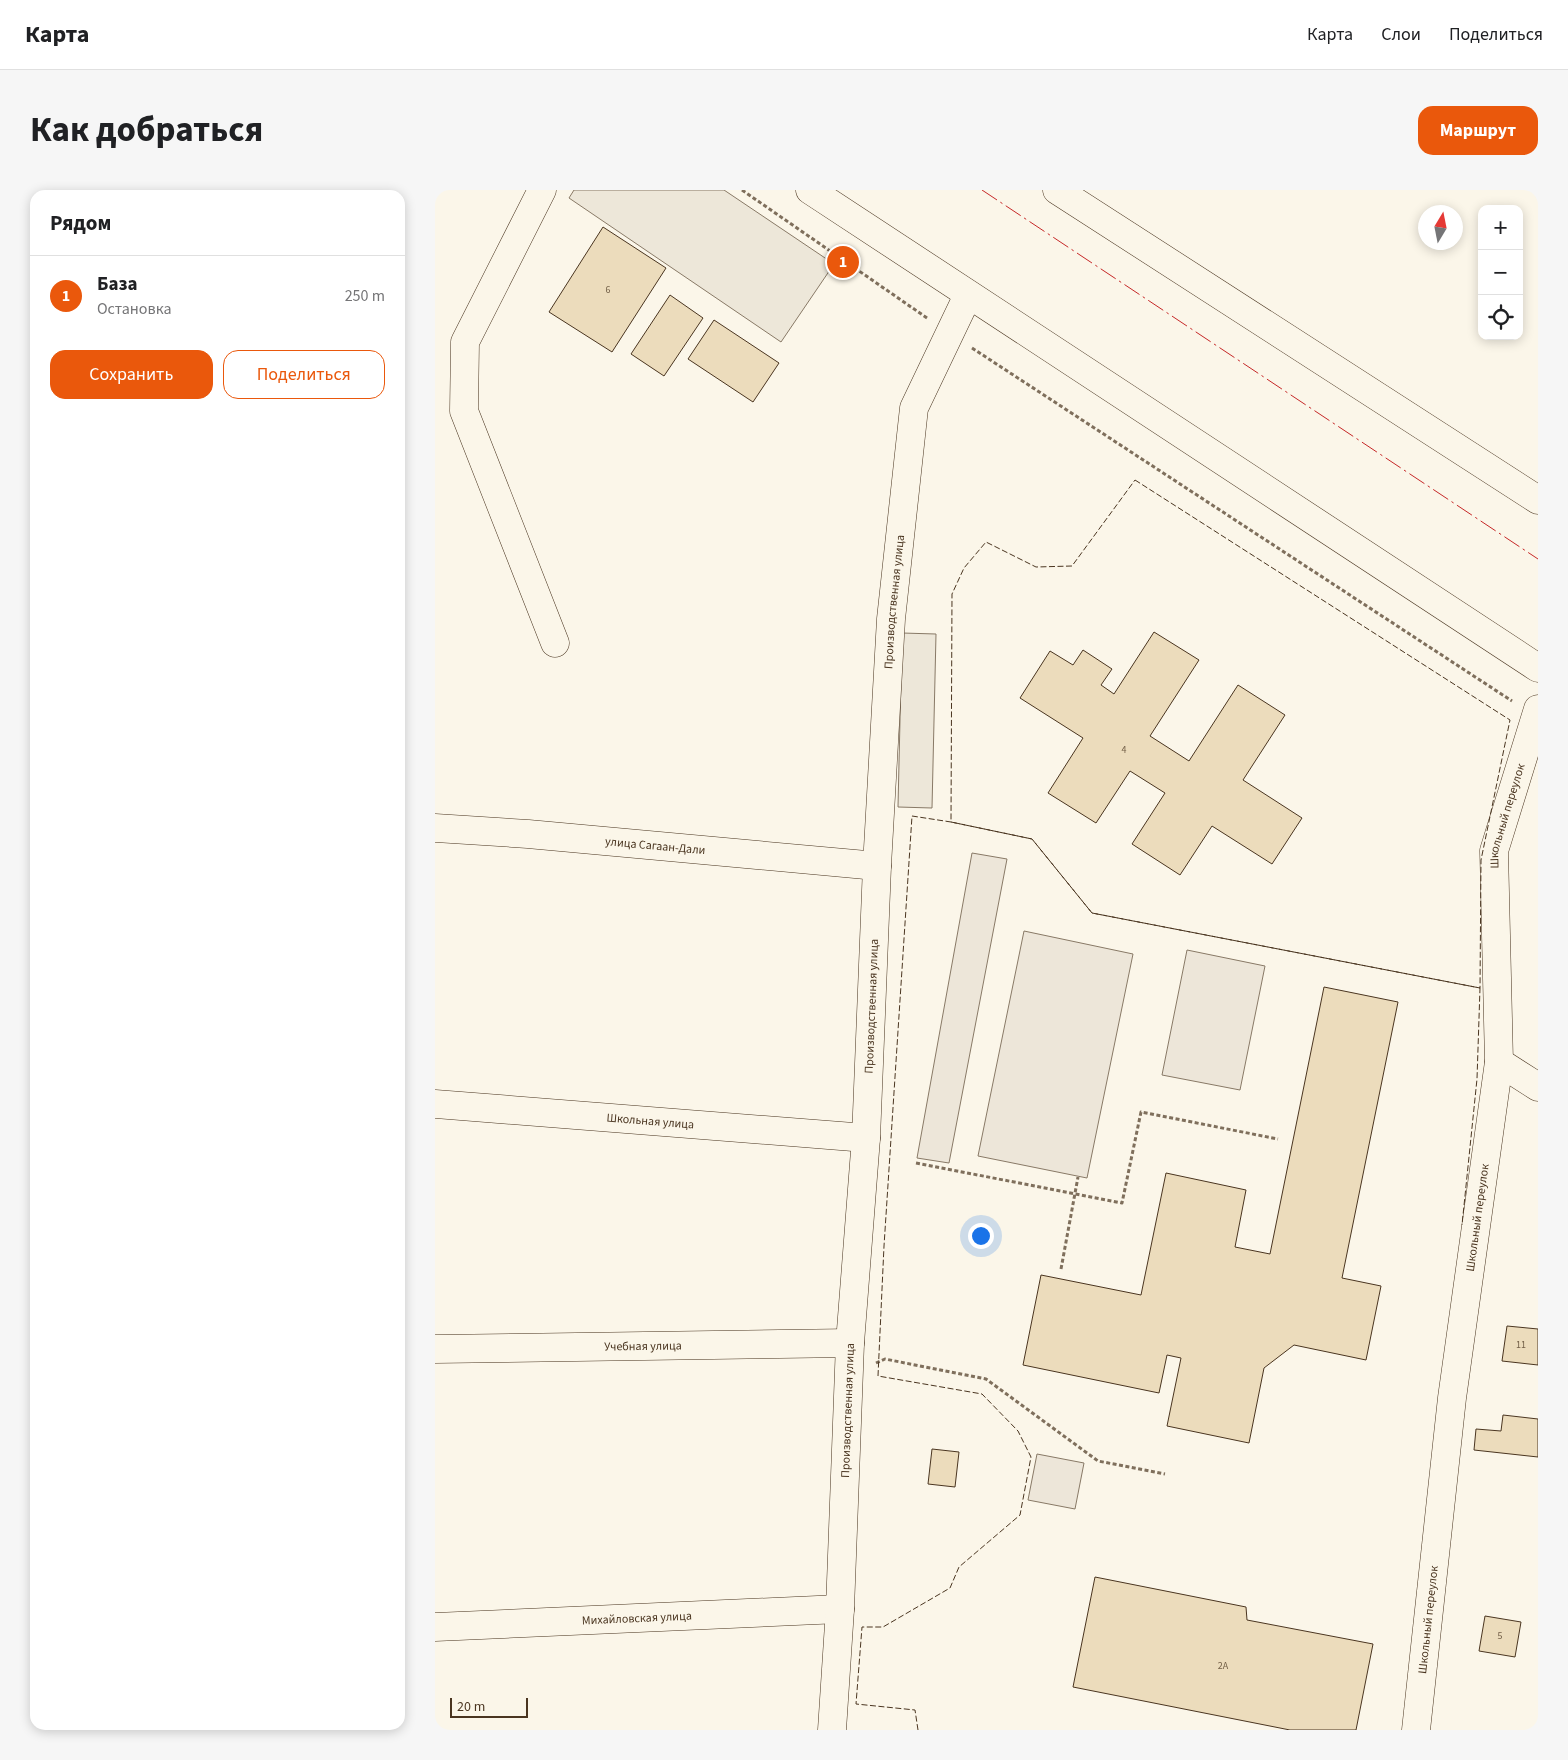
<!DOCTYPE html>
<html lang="ru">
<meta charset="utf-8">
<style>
body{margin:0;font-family:"Source Sans 3",sans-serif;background:#f6f6f6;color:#202124}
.controls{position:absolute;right:15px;top:15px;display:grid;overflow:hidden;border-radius:10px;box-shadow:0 2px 12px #0003}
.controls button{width:45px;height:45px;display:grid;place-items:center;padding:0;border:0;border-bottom:1px solid #e0e0e0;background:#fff;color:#202124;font:25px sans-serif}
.compass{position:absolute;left:983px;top:15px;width:45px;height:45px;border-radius:50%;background:#fff;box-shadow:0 2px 12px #0003;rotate:10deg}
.scale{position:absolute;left:15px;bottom:12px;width:78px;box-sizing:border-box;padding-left:5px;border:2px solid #4a3520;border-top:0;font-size:14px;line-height:18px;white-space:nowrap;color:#4a3520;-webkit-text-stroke:4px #fbf6e9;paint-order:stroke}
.you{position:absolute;left:545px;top:1045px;width:18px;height:18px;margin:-12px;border:4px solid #fff;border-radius:50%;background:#1a73e8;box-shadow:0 0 0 8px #1a73e833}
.badge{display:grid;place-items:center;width:32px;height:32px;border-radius:50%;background:#ea580c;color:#fff;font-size:16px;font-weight:700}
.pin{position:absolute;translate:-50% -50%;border:2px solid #fff;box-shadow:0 1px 5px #0006}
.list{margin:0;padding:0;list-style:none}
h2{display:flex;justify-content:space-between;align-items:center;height:65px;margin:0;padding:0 20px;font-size:21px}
h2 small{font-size:16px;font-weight:400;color:#757577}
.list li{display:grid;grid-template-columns:32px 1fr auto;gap:15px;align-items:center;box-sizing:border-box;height:80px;padding:0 20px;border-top:1px solid #e0e0e0}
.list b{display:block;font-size:19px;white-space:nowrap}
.list p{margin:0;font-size:16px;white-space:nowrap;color:#757577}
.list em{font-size:16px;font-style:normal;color:#757577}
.actions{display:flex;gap:10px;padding:15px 20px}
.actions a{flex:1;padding:11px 0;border:1px solid #ea580c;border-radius:15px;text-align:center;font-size:18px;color:#ea580c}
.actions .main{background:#ea580c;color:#fff}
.icon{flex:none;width:28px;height:28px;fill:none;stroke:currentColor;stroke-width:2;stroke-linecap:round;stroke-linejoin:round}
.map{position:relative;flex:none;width:1103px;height:1540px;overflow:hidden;border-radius:15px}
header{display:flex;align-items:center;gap:30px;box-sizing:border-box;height:70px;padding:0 25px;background:#fff;border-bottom:1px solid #e0e0e0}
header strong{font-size:24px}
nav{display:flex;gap:28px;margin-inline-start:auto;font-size:18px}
.intro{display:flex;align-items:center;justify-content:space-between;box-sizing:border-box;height:120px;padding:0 30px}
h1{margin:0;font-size:35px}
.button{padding:12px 22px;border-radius:15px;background:#ea580c;color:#fff;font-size:18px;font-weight:700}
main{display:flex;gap:30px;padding:0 30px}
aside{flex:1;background:#fff;border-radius:15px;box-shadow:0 2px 12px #0003}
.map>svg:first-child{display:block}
.green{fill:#ede6d9;stroke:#887966}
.parking{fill:#ede7d9;stroke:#887966}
.building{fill:#ecdcbc;stroke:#4a3520}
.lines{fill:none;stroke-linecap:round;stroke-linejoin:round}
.minor-casing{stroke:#4a3520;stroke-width:29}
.major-casing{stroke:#4a3520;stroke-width:29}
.path{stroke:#7f6f5c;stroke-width:3;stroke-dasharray:4 2.5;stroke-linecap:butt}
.minor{stroke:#fbf6e9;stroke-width:28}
.major{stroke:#fbf6e9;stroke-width:28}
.fence{stroke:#4a3520;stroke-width:1;stroke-dasharray:6 2.5;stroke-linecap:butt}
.power{stroke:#c62828;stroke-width:1;stroke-dasharray:18 4 2.5 4;stroke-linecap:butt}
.labels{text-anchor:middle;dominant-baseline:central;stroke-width:4;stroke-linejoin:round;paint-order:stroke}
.number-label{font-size:10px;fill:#725f47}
.street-label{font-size:12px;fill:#4a3520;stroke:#fbf6e9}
</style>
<header>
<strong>Карта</strong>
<nav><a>Карта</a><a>Слои</a><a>Поделиться</a></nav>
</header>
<div class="intro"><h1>Как добраться</h1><a class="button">Маршрут</a></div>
<main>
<aside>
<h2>Рядом<small></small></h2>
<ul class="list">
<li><span class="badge">1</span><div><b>База</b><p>Остановка</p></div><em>250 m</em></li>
</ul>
<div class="actions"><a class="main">Сохранить</a><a>Поделиться</a></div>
</aside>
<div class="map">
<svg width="1103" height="1540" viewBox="0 0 1103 1540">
<rect width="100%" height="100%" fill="#fbf6e9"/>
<!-- green -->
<g class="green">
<polygon points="537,663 572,669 514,973 482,968"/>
<polygon points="589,741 698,764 652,988 543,966"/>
<polygon points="752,760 830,776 805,900 727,885"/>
<polygon points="602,1264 649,1273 640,1319 593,1310"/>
</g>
<!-- parking -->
<g class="parking">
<polygon points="139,0 289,0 399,74 346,152 134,8"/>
<polygon points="467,443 501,444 497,618 463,617"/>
</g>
<!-- building -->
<g class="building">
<polygon points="168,37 231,78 177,162 114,122"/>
<polygon points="235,105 268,128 229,186 196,164"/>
<polygon points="279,130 344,173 318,212 253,169"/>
<polygon points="719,442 764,470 715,546 754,571 803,495 850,525 808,590 867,628 837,674 777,636 745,685 697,654 730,603 695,581 661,633 613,603 648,548 585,508 615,461 638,475 648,460 677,479 666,495 679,504"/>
<polygon points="889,797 963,812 907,1088 946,1096 931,1170 859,1155 829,1178 814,1253 732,1236 746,1168 732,1165 724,1203 588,1175 606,1085 706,1105 731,983 811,1000 800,1057 835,1064"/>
<polygon points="1072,1136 1103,1139 1103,1175 1067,1171"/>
<polygon points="1068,1225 1103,1229 1103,1267 1039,1260 1041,1239 1066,1241"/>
<polygon points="497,1259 524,1262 520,1297 493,1294"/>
<polygon points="660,1387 811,1417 812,1430 938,1454 921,1540 855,1540 638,1497"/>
<polygon points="1050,1426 1086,1432 1080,1467 1044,1461"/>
</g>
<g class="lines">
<!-- minor casing -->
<g class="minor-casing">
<g id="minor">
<polyline points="107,0 30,152 29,221 120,453"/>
<polyline points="622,0 1103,310"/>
<path id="s1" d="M 0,638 L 93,644 L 442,676"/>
<polyline points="1064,872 1103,897"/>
<path id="s2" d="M 0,914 L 431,948"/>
<path id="s3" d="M 0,1159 L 415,1153"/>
<path id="s4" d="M 0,1437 L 405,1419"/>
<path id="s5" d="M 397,1540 L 405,1419 L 415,1153 L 431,948 L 442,676 L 456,429 L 479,218 L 533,105"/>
<path id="s6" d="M 981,1540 L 1017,1208 L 1064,872 L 1059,661 L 1103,519"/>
</g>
</g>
<!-- major casing -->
<g class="major-casing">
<polyline id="major" points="375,0 1103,478"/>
</g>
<!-- path -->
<g class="path">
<polyline points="307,0 492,128"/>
<polyline points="537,158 1077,511"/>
<polyline points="481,973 687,1013 706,922 843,949"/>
<polyline points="626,1079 643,987"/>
<polyline points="441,1173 450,1169 551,1189 663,1271 730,1284"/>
</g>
<!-- minor -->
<use href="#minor" class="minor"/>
<!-- major -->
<use href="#major" class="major"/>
<!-- fence -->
<g class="fence">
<polygon points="700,290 1075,530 1046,670 1045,798 657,723 597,649 516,632 517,404 529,378 551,352 601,377 637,376"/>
<polyline points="483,1540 480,1520 421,1514 427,1437 448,1437 515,1398 524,1377 585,1325 596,1267 583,1241 547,1204 443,1186 449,1056 477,626 516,632 597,649 657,723 1045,798 1042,889 1027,1035"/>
</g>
<!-- power -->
<polyline class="power" points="547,0 1103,369"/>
</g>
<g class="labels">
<!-- number labels -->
<g class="number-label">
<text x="173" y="100">6</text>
<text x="689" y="560">4</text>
<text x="1086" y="1155">11</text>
<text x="1065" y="1446">5</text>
<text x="788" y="1476">2А</text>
</g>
<!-- street labels -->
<g class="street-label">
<text stroke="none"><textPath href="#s5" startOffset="1130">Производственная улица</textPath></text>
<text stroke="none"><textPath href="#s6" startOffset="921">Школьный переулок</textPath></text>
<text stroke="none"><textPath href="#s1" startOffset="221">улица Сагаан-Дали</textPath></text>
<text stroke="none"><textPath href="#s5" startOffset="725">Производственная улица</textPath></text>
<text stroke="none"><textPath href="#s2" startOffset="216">Школьная улица</textPath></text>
<text stroke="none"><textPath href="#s6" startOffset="516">Школьный переулок</textPath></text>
<text stroke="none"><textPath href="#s3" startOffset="208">Учебная улица</textPath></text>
<text stroke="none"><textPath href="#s5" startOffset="320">Производственная улица</textPath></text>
<text stroke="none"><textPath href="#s4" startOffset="202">Михайловская улица</textPath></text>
<text stroke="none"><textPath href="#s6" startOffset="111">Школьный переулок</textPath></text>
</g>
</g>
</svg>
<div class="controls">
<button>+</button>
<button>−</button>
<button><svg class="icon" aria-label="locate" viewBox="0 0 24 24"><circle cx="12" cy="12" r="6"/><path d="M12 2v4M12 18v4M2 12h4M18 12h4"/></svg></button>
</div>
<svg class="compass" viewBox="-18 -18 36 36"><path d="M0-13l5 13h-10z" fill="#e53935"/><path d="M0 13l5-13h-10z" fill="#757577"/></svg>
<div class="scale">20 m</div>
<div class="you"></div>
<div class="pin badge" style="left:408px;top:72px">1</div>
</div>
</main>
